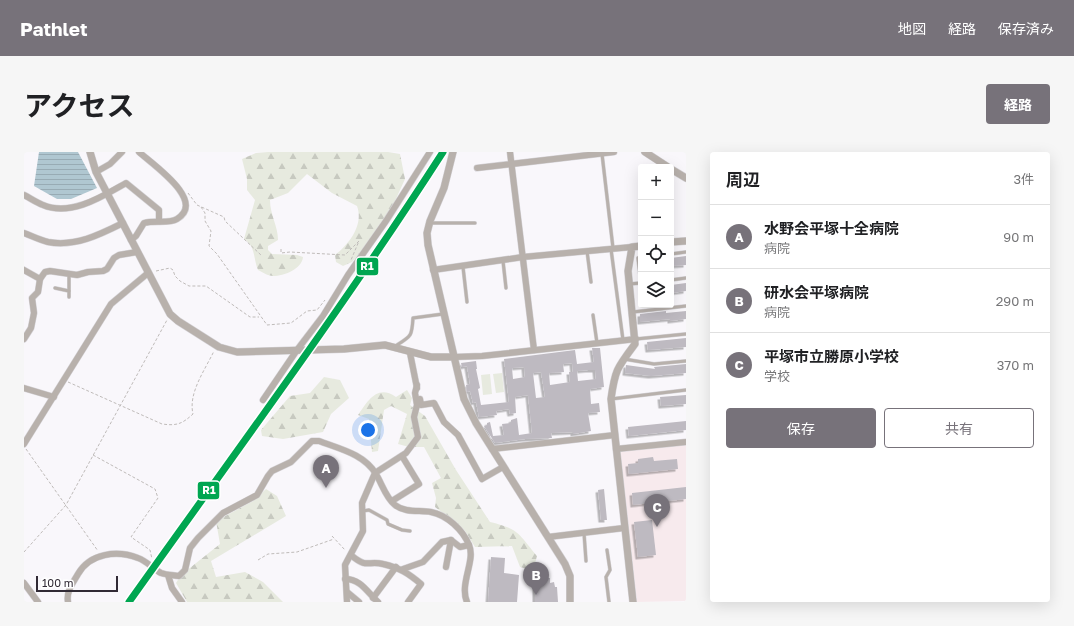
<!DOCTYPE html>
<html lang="ja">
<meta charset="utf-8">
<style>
body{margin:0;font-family:"Golos Text","Noto Sans JP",sans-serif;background:#f6f6f6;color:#202124}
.controls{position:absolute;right:12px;top:12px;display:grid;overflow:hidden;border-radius:4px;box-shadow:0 4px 16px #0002}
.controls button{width:36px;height:36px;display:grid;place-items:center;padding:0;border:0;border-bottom:1px solid #e0e0e0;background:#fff;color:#202124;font:20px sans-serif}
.scale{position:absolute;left:12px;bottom:10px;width:82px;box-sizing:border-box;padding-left:4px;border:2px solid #312a35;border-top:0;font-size:11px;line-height:14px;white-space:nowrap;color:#312a35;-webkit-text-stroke:3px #fff;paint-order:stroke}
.you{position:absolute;left:344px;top:278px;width:14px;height:14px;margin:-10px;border:3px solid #fff;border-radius:50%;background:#1a73e8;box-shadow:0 0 0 6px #1a73e833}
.badge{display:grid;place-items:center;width:26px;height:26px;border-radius:50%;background:#77727a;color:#fff;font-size:13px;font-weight:700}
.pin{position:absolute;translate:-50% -33px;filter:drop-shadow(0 1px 2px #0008)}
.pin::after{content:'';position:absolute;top:21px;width:14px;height:12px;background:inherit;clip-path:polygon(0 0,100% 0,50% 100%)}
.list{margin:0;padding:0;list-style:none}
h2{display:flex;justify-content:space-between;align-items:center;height:52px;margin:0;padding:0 16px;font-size:17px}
h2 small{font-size:13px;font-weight:400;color:#757577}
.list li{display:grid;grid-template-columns:26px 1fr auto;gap:12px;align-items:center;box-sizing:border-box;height:64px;padding:0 16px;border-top:1px solid #e0e0e0}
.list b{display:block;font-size:15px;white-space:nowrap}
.list p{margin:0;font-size:13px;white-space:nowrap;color:#757577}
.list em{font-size:13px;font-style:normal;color:#757577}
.actions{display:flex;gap:8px;padding:12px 16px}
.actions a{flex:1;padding:9px 0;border:1px solid #77727a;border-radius:4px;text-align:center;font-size:14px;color:#77727a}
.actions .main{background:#77727a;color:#fff}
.icon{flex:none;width:22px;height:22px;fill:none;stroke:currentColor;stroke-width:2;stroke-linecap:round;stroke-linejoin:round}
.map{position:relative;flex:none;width:662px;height:450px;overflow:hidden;border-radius:4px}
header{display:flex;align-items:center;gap:24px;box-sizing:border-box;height:56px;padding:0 20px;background:#77727a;color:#fff}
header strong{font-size:19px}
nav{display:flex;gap:22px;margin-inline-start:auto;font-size:14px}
.intro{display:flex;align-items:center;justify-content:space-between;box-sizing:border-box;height:96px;padding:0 24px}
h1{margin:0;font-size:28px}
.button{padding:10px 18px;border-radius:4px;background:#77727a;color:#fff;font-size:14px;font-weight:700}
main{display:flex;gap:24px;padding:0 24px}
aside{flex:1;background:#fff;border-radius:4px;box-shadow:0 4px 16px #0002}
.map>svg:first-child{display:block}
.education{fill:#f7eaed}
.forest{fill:url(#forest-firs)}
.pitch{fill:#e7eadf}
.water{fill:url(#water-rules)}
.building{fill:#bebac1;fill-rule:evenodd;filter:url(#shadow)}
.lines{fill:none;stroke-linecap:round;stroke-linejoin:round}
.service-casing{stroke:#d5d3d7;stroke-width:4}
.minor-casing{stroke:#d5d3d7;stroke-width:7}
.tertiary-casing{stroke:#d5d3d7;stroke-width:8}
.path{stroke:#bfbbb9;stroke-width:1;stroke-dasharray:3 2;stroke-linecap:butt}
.service{stroke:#b8b1ac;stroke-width:3}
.minor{stroke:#b8b1ac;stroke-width:6}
.tertiary{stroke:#b8b1ac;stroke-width:7}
.rail-1-casing{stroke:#fff;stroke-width:10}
.rail-1{stroke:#00a651;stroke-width:7}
.line-badge{stroke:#fff;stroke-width:1.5}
.badge-label{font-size:11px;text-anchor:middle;font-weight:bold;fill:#fff}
</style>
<header>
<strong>Pathlet</strong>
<nav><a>地図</a><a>経路</a><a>保存済み</a></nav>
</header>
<div class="intro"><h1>アクセス</h1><a class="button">経路</a></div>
<main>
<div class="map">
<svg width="662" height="450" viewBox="0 0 662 450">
<defs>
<pattern id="forest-firs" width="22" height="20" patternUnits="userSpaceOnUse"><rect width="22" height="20" fill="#e7eadf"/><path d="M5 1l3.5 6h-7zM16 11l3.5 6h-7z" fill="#c7c9c0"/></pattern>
<pattern id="water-rules" width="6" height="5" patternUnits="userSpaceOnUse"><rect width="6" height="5" fill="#b0c7d1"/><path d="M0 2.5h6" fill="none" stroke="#98abb4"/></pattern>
<filter id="shadow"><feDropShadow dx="-2.5" dy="2.5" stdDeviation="0" flood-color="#0004"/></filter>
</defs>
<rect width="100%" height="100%" fill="#f9f7fb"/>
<!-- education -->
<polygon class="education" points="662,292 662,449 613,450 596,301 598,299"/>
<!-- forest -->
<g class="forest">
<path d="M 244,0 L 364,0 L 376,2 L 381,27 L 366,60 L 341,95 L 328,110 L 319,114 L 312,110 L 311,103 C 325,92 340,73 333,54 L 308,41 L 283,22 L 264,41 L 246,48 C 246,63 254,74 254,88 L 244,94 L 244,98 L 248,102 L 273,103 L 279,105 C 278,117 260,124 249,124 C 244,124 238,120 234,118 C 229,106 232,95 220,87 L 231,48 L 223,38 L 223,27 L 218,7 L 232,1 Z"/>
<polygon points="300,225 316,228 325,246 307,262 299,280 259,287 238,284 237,278 266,244 286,241"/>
<path d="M 383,238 L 388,246 L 386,253 L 401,264 L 432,318 L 466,370 C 495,377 494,381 513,404 L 510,415 L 507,418 L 496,415 L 488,394 L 451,395 L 441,379 L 411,355 L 412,346 L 408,331 L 417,326 L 400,295 L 385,295 L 374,292 L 383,262 L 367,254 L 360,258 L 354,299 L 348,300 L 345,267 L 334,263 C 344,249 353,232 372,245 Z"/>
<polygon points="242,337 253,344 262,364 187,409 192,425 221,420 239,430 259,450 163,450 152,431 157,423 196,392 192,369 229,349"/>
</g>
<!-- pitch -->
<g class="pitch">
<polygon points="478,221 480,240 472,241 469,222"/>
<polygon points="466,222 468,242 459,243 457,223"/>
</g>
<!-- water -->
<polygon class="water" points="15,0 54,0 73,36 47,47 33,47 10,34"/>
<!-- building -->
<g class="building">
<polygon points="662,104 662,113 647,114 647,106"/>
<polygon points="662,131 662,139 647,141 647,133"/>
<polygon points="642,159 642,161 662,159 662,167 646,169 646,167 616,170 616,162"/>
<polygon points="662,186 662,195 624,198 623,190"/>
<path d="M 568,196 L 576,196 L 580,235 L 566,237 L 567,252 L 575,251 L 576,260 L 564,261 L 567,279 L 549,282 L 549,280 L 527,281 L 528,286 L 501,287 L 471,291 L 460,274 L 463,273 L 463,271 L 466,270 L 469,284 L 480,283 L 478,272 L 487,271 L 487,268 L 493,266 L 495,283 L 508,281 L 504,243 L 491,245 L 492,261 L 486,262 L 485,257 L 472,259 L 473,263 L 455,265 L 452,250 L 449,251 L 446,239 L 443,240 L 442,233 L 446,232 L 443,214 L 438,215 L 437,211 L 452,209 L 453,217 L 452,217 L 456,236 L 454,237 L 457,253 L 485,250 L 480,207 L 551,198 L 553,212 L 570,210 ZM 548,211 L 549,220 L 545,220 L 546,230 L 526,233 L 525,221 L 540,220 L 539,212 ZM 500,215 L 501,225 L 489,227 L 488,216 ZM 564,218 L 571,218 L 572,227 L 554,229 L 553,219 ZM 517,220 L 521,245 L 512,246 L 509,221 Z"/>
<polygon points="662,212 662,221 627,224 601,221 602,213 631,217 630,215"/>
<polygon points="662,243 662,252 637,254 636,245"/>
<polygon points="662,269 662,278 605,284 604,275"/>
<polygon points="629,305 630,309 653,307 654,317 605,322 604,312 614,311 614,307"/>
<polygon points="662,335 662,347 609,353 608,341"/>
<polygon points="580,337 583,368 577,368 574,338"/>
<polygon points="628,368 632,403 614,405 610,370"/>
<polygon points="467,405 481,406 480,421 495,423 493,450 464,450"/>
<polygon points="511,422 516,422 516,426 526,426 526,431 530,430 531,435 533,435 534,450 511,450"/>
</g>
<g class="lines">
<!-- service casing -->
<g class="service-casing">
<g id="service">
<polyline points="578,2 589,96"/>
<polyline points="405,71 451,71"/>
<polyline points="587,97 599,188"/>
<polyline points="563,99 567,130"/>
<polyline points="647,102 662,100"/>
<polyline points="479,109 482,136"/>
<polyline points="439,115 443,150"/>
<polyline points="647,128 662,126"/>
<polyline points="617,131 614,106 617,105"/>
<polyline points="605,132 617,131"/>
<polyline points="31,136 45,139"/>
<polyline points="45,145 45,122"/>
<polyline points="609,160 662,154"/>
<polyline points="569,163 573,191"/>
<polyline points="612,187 662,182"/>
<path d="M 373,195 L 373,193 C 388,184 388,183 389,166 L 419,162"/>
<polyline points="600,207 630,212 662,209"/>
<polyline points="587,247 662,238"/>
<polyline points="339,359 345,358 363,368 364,372 378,378 386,379"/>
<polyline points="560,381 562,409"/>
<polyline points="583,398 586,418 582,425 585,450"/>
</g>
</g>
<!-- minor casing -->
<g class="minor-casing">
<g id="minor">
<polyline points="486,0 510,198"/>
<polyline points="453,16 590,0"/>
<polyline points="72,20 86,12 98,0"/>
<path d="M 0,43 C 6,46 13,51 19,53 C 47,65 79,44 102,31 L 135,58 L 135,69"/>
<path d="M 0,81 C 8,84 16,88 24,90 C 51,95 75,83 99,71"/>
<path d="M 107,88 L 112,84 L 120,71 C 130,68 145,72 153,67 C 183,49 128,12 115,0"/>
<polyline points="0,118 16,127"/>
<polyline points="409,118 499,105 608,95"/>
<polyline points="0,187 7,176 10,161 8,146 14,140 16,127 21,120 26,119 53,123 64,120 79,119 83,117 90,106 95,103 113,100"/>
<polyline points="386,201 393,236"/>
<polyline points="430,205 458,204 612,187"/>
<polyline points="0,236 30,245"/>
<polyline points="396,247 397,253 410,251 420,270 434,283 458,327 479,315"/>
<polyline points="239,248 273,198 299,164 324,123 362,69 406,0"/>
<polyline points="0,292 87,152 124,121"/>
<polyline points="468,297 591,283"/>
<polyline points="592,297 662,290"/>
<polyline points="368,349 395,332 378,304"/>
<polyline points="524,385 600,376"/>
<path d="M 328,404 C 344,417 344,408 359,412 C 376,416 384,421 397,432 L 384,450"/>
<polyline points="422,415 427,388"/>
<polyline points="379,417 399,410 418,390 427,388 436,395 445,393"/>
<polyline points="144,423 148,436 158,450"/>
<path d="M 321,427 C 337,427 343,440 354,450"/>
<polyline points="0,431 14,450"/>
<polyline points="323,440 335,450"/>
<polyline points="349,446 372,415"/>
<path d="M 44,450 C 42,439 49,431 54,422 C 66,401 93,398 114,406 C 123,409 129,417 137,421 C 143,423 149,423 155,424 L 161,418 L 166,396 L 174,386 L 199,361 L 233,343 L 244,324 L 248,319 L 267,310 L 288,289 L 295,289 C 316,297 340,302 352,322 C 358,332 362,346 371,353 C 381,361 395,358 407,360 C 423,363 439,378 445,393 C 452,408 435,432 443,450"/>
<polyline points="323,450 321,413 339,379 338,351 351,321 382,301 394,285 390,265 393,253 391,241 393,233"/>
</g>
</g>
<!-- tertiary casing -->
<g class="tertiary-casing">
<g id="tertiary">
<polyline points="66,0 72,20 146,162 154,169 195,195 213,200 320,197 361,193 407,205 430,205"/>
<polyline points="429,0 420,36 406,69 403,81 404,93 440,247 452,271 541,412 546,424 546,450"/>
<polyline points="621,0 644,15"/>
<polyline points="647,17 662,26"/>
<polyline points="647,90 662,89"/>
<path d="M 609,450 L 587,247 C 591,218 593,216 611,192 L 604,119 L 608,95 L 617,94"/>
</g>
</g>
<!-- path -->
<g class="path">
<polyline points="164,41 173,53 200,65 201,69 238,104"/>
<polyline points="177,55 181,61 181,69 187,79 185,94 193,102 243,173 267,171 283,159 293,158 301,148"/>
<polyline points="257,97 257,101 266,100 321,103 335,89 327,108"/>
<polyline points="132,119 146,116 149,118 151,124 156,129 165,134 182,134 226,165 235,165"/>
<path d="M 44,230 L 138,272 C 153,274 158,272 169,262 C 164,241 181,218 190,199"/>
<polyline points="2,297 74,399"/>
<polyline points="69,303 131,337 134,346 107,385 126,398 128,407"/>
<polyline points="308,384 321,398"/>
<polyline points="0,400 42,353 143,168"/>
<polyline points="234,408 244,402 273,400 310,387"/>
</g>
<!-- service -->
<use href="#service" class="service"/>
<!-- minor -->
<use href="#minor" class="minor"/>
<!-- tertiary -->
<use href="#tertiary" class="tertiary"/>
<!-- rail-1 casing -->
<g class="rail-1-casing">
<path id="rail-1" d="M 105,450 C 211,301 320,154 419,0"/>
</g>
<!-- rail-1 -->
<use href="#rail-1" class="rail-1"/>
</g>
<g class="line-badge">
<rect x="332" y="105" width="23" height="19" rx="4" fill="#00a651"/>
<rect x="173" y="329" width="23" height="19" rx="4" fill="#00a651"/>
</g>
<g class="badge-label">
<text x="343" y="118">R1</text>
<text x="185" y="342">R1</text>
</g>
</svg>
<div class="controls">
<button>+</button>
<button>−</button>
<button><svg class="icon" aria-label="locate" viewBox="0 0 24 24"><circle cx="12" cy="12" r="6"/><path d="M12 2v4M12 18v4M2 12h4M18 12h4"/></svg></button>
<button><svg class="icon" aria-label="layers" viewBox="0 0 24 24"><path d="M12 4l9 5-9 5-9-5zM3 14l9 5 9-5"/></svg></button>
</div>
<div class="scale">100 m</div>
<div class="you"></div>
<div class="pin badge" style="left:302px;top:336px">A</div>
<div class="pin badge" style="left:512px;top:443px">B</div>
<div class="pin badge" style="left:633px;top:375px">C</div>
</div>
<aside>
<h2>周辺<small>3件</small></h2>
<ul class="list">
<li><span class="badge">A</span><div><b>水野会平塚十全病院</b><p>病院</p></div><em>90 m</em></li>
<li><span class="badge">B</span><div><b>研水会平塚病院</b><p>病院</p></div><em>290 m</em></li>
<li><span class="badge">C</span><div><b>平塚市立勝原小学校</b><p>学校</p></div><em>370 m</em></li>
</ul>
<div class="actions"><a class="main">保存</a><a>共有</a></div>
</aside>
</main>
